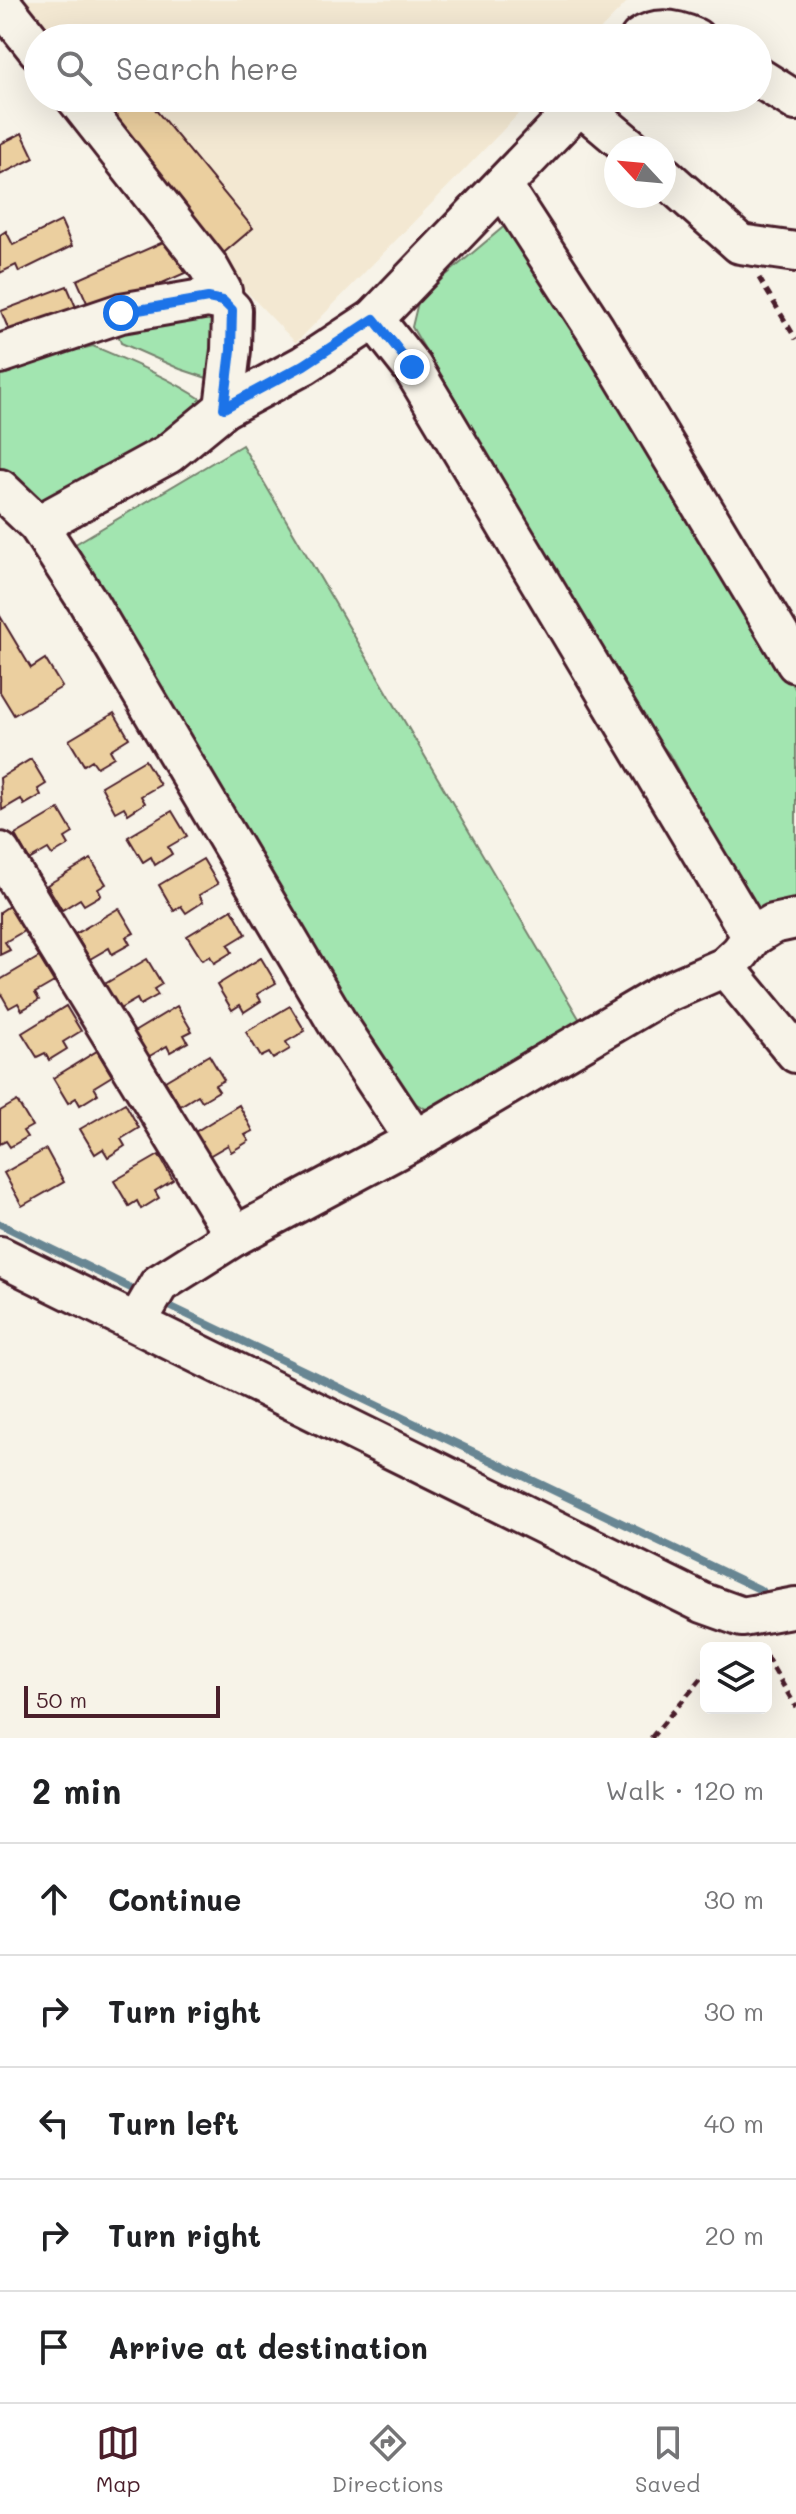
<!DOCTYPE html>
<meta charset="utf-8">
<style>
body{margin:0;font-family:Mali,sans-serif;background:#f2f2f2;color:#202124}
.controls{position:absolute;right:24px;bottom:24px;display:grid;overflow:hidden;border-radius:12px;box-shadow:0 8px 32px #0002}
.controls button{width:72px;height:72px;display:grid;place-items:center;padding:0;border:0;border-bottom:2px solid #e0e0e0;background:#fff;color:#202124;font:40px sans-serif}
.compass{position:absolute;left:604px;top:136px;width:72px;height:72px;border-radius:50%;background:#fff;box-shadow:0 8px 32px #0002;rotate:296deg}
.scale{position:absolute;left:24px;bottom:20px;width:196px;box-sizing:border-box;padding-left:8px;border:4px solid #4a1f2b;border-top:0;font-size:22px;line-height:28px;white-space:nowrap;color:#4a1f2b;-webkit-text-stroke:6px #f7f3e8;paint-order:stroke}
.stop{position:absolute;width:24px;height:24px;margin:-18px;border:6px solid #1a73e8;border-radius:50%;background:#fff}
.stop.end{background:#1a73e8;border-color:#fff;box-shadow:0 2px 8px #0008}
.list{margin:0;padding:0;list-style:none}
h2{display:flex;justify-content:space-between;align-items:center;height:104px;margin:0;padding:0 32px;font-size:34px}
h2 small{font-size:26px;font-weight:400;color:#757577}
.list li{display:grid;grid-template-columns:52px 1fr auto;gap:24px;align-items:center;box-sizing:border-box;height:112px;padding:0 32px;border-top:2px solid #e0e0e0}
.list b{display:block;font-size:30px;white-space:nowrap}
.list em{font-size:26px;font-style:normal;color:#757577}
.icon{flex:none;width:44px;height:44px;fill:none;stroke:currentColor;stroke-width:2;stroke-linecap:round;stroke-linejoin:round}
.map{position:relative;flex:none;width:796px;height:1738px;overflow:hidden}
.search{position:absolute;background:#fff;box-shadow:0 8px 32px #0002;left:24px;right:24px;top:24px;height:88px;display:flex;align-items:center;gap:20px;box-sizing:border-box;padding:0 28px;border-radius:44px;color:#757577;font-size:30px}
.sheet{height:664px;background:#fff}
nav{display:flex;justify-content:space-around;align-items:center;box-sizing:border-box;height:112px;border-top:2px solid #e0e0e0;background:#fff;font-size:22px;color:#757577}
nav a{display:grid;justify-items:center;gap:4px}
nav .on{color:#4a1f2b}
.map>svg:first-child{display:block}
.built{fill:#f3e8d2}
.green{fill:#a2e5b0;stroke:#76826e;stroke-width:2}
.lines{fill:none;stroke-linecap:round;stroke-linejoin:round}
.stream{stroke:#678693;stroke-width:8}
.building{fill:#ebcf9f;stroke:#4a1f2b;stroke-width:2}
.minor-casing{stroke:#4a1f2b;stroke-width:44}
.path{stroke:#4a1f2b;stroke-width:5;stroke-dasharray:8 6;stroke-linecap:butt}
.minor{stroke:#f7f3e8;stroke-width:38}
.route{stroke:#1a73e8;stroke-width:10}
</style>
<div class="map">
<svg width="796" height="1738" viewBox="0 0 796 1738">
<rect width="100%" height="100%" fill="#f7f3e8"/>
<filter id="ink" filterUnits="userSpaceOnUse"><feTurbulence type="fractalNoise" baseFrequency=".0125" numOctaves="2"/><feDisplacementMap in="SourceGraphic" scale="16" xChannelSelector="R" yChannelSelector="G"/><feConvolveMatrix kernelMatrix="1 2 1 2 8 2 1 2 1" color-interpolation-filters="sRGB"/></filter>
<g filter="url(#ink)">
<!-- built -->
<g class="built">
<polygon points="9,0 629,0 592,38 38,38"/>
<polygon points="83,98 534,98 296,343 220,264"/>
</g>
<!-- green -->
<g class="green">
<polygon points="514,218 796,690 796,907 760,921 669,754 649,730 576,609 412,327 419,298"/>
<path d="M 211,311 C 221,335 225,356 207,378 L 180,369 L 121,343 L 118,334 L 131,325 Z"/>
<path d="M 93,346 C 131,362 170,378 204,401 L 180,428 L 39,503 L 0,471 L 0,369 Z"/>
<polygon points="242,445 584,1027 432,1112 410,1101 389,1083 72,546"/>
</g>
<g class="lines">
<!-- stream -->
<g class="stream">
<polyline points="0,1224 143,1294"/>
<polyline points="159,1301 759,1589 772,1600"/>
</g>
</g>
<!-- building -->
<g class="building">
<polygon points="88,98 146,98 253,228 220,256"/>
<polygon points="22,133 34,158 0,175 0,144"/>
<polygon points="61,221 72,246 19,272 16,265 0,273 0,235 6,231 13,245"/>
<polygon points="170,239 185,273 92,314 77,280"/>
<polygon points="67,286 78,312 12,338 1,311"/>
<polygon points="0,616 31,668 45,659 62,687 14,715 0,692"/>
<polygon points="114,713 129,738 110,750 114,757 97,767 92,760 84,765 69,740"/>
<polygon points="31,759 46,784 38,789 41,795 24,805 21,799 2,810 0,778"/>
<polygon points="145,760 160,785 141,796 145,803 128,814 124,807 115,812 101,786"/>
<polygon points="59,809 73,833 65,838 69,845 52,855 48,849 29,860 15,835"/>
<polygon points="172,811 187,836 168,847 172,854 155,865 151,857 143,862 128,837"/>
<polygon points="91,859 106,884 98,889 101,895 84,905 80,899 62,910 47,885"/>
<polygon points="203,859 218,884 199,895 203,902 186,913 181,906 174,911 159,885"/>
<polygon points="9,906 24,931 5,942 10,950 0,955 0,912"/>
<polygon points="119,908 134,933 126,937 130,944 112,954 109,948 90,959 75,934"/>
<polygon points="232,909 246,934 228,945 232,952 214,963 210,956 202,960 187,936"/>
<polygon points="39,957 54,982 35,993 39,1000 22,1010 18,1003 9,1008 0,992 0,980"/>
<polygon points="261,958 276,983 257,994 261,1001 244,1012 240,1005 232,1010 217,985"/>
<polygon points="147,959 162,984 154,989 158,995 140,1005 137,999 118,1010 103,985"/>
<polygon points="66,1006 81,1031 63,1042 67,1049 49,1060 45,1053 37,1057 22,1033"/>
<polygon points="177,1006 192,1031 184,1035 188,1042 170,1052 167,1046 148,1057 134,1032"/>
<polygon points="290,1006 305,1031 286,1042 290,1049 273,1059 269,1053 261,1057 246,1032"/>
<polygon points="97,1051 112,1076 94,1087 98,1094 80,1105 76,1098 68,1103 53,1078"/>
<polygon points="209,1055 224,1080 215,1085 219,1091 202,1101 198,1095 180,1106 165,1081"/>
<polygon points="17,1101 32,1126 23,1131 27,1137 10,1147 6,1141 0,1144 0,1111"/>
<polygon points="125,1103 139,1128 121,1139 125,1146 108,1157 103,1149 95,1154 80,1129"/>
<polygon points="239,1105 253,1131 245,1135 249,1141 231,1152 228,1145 209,1156 195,1132"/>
<polygon points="46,1149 64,1182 22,1206 4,1173"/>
<polygon points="159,1155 173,1180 155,1191 159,1198 141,1209 137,1201 129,1206 114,1181"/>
</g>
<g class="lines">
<!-- minor casing -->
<g class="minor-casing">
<g id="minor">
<polyline points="0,2 38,50"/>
<path d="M 640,38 C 657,25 677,30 695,38"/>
<polyline points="758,77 796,101"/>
<polyline points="76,98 208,266 222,291 223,301"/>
<polyline points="580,105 631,148"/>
<polyline points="664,176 740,244 796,252"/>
<polyline points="503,187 595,329 796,663"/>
<polyline points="374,319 412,367 752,937"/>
<polyline points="0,354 121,313 208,298 223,301 232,310 231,350 224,408"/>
<polyline points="0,489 38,525 88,602 336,1021 415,1140"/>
<polyline points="38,525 168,454 224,408 304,365 374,319 586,98"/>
<polyline points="0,852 235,1236"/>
<polyline points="725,967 796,1053"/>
<polyline points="0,1256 703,1603 742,1617 796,1607"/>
<polyline points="137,1322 159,1284 235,1236 415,1140 663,994 725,967 740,953 752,937 773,924 796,919"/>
</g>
</g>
<!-- path -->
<g class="path">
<polyline points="759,278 796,339"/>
<polyline points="766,1656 796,1707"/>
<polyline points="651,1738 706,1673"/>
</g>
<!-- minor -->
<use href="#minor" class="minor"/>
</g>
</g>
<g class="lines" filter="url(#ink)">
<!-- route -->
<polyline class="route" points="121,313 208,298 223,301 232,310 231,350 224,408 304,365 374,319 412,367"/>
</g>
</svg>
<div class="controls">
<button><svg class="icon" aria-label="layers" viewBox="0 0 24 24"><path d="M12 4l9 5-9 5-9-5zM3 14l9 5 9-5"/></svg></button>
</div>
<svg class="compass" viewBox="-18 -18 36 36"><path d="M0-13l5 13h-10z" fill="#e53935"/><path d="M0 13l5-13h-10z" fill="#757577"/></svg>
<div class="scale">50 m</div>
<div class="stop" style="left:121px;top:313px"></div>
<div class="stop end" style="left:412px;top:367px"></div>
<div class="search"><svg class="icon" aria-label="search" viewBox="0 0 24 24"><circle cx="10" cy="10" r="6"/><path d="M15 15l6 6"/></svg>Search here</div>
</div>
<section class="sheet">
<h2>2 min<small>Walk · 120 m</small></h2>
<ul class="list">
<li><svg class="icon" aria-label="ahead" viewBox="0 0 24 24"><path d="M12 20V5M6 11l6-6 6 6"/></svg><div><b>Continue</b></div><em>30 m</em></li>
<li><svg class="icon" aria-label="right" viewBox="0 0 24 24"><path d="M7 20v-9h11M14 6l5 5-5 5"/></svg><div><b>Turn right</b></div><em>30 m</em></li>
<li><svg class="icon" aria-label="left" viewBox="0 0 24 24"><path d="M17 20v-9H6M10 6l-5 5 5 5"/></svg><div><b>Turn left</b></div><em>40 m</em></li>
<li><svg class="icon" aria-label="right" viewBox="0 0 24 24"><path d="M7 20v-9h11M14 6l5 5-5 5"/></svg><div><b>Turn right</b></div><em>20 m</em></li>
<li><svg class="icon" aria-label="arrive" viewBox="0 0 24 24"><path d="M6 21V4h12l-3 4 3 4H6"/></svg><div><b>Arrive at destination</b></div></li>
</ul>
</section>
<nav>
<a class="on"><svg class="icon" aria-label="map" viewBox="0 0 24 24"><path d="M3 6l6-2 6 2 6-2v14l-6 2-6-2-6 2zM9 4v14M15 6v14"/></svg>Map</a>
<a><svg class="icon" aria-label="directions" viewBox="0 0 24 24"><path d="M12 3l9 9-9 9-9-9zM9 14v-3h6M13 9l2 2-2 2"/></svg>Directions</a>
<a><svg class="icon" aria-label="saved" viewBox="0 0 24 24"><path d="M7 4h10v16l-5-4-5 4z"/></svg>Saved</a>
</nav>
